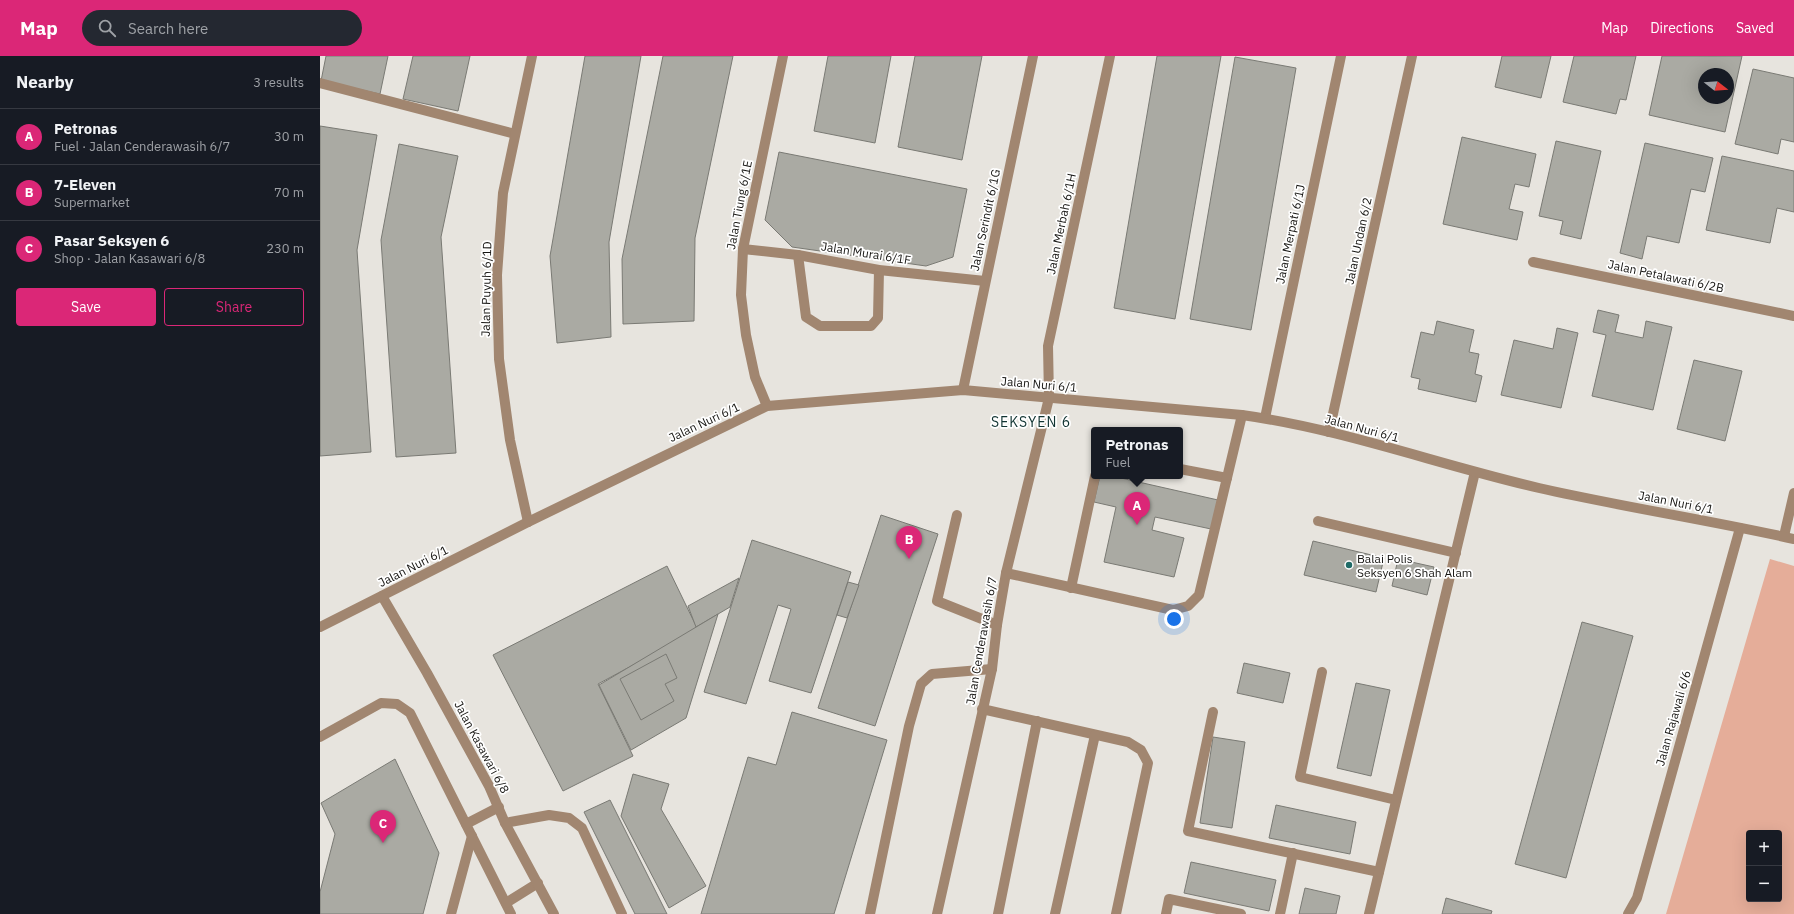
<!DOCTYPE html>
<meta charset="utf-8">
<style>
body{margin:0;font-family:"IBM Plex Sans",sans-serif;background:#242831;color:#f1f3f6}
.controls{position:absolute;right:12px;bottom:12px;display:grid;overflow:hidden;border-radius:4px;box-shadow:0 4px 16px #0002}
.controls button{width:36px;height:36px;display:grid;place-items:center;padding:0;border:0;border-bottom:1px solid #363941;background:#171b24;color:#f1f3f6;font:20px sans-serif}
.compass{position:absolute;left:1378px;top:12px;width:36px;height:36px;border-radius:50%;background:#171b24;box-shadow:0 4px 16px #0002;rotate:107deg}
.you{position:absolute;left:854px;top:563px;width:14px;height:14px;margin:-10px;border:3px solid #fff;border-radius:50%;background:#1a73e8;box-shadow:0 0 0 6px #1a73e833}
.badge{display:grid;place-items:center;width:26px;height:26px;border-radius:50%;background:#db2777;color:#fff;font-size:13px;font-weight:700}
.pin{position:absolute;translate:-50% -33px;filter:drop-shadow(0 1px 2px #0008)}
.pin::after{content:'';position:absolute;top:21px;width:14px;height:12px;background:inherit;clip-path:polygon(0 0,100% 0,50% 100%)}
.popup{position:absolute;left:771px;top:371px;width:92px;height:52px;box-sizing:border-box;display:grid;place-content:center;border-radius:4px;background:#171b24;filter:drop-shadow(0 1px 3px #0005);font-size:13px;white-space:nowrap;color:#9ea1a6}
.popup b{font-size:15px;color:#f1f3f6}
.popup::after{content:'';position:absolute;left:50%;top:100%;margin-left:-8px;border:8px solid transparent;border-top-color:#171b24}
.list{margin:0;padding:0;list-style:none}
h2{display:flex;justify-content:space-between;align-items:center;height:52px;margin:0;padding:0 16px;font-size:17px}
h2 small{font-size:13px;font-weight:400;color:#9ea1a6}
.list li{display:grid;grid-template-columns:26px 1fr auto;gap:12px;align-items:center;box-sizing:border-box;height:56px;padding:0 16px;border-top:1px solid #363941}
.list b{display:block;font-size:15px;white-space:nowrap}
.list p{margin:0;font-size:13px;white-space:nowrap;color:#9ea1a6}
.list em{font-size:13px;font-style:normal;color:#9ea1a6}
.actions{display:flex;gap:8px;padding:12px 16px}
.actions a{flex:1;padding:9px 0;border:1px solid #db2777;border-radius:4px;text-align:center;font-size:14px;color:#db2777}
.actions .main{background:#db2777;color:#fff}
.icon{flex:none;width:22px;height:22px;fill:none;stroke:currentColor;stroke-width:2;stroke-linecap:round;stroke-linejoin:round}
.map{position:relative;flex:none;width:1474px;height:858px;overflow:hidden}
header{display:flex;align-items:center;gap:24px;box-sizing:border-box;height:56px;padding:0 20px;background:#db2777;color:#fff}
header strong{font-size:19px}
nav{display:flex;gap:22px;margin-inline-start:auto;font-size:14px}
.search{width:280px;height:36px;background:#242831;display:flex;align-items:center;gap:10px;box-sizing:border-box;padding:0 14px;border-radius:22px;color:#9ea1a6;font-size:15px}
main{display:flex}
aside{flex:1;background:#171b24}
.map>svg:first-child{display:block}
.green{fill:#e5ad99;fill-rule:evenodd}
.building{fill:#aaaaa3;stroke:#7a7a74;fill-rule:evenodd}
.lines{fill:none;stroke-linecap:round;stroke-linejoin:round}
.service{stroke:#a18670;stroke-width:10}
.minor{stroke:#a18670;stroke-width:10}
.tertiary{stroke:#a18670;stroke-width:10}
.poi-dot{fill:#1f6b67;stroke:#fff;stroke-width:1.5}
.labels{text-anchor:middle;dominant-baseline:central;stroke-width:3.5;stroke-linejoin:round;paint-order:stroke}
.street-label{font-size:12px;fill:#161512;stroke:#fff}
.poi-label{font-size:12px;fill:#161512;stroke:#fff;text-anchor:start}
.quarter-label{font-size:14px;letter-spacing:1px;fill:#113432;stroke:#fff}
</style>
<header>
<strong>Map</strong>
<div class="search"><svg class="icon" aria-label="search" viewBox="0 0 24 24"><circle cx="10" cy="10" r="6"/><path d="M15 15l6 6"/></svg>Search here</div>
<nav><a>Map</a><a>Directions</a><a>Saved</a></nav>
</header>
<main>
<aside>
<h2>Nearby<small>3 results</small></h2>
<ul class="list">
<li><span class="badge">A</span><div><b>Petronas</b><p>Fuel · Jalan Cenderawasih 6/7</p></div><em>30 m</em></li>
<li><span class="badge">B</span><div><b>7-Eleven</b><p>Supermarket</p></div><em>70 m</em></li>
<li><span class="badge">C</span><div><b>Pasar Seksyen 6</b><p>Shop · Jalan Kasawari 6/8</p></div><em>230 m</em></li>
</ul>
<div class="actions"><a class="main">Save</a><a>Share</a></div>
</aside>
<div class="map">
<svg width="1474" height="858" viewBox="0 0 1474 858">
<rect width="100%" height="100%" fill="#e7e4de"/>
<!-- green -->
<path class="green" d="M 1450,503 L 1474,510 L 1474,858 L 1346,858 ZM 1429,777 L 1459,777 L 1459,843 L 1429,843 Z"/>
<!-- building -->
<g class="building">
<polygon points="6,0 68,0 60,38 1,25"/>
<polygon points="93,0 150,0 138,55 83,43"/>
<polygon points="265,0 321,0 289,186 291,281 237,287 230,200"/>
<polygon points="343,0 413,0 375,182 374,265 303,268 302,203"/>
<polygon points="508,0 571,0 555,87 494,75"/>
<polygon points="595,0 662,0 642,104 578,91"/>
<polygon points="837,0 901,0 855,263 794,252"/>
<polygon points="1182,0 1231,0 1221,42 1175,31"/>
<polygon points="1254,0 1316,0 1306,44 1300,43 1296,58 1243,46"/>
<path d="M 1342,0 L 1422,0 L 1405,76 L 1329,59 ZM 1384,18 L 1408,18 L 1408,42 L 1384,42 Z"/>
<polygon points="915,1 976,12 931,274 870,263"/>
<polygon points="1433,13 1474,22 1474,86 1461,83 1458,98 1415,88"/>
<polygon points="0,70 57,79 37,194 51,396 0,400"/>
<polygon points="1142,81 1216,98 1209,131 1195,128 1189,153 1203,156 1197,184 1123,168"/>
<polygon points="1236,85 1281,95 1261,183 1240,178 1243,165 1219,160"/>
<polygon points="1325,87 1393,102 1385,136 1371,133 1359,187 1327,180 1322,203 1300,197"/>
<polygon points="79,88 138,100 121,181 136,397 76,401 61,184"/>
<polygon points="459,96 647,133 633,201 606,210 472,191 445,164"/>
<polygon points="1402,100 1474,115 1474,156 1457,152 1450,187 1386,174"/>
<polygon points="1278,254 1299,259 1295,276 1323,282 1326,265 1352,271 1333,354 1272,340 1286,279 1273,276"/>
<polygon points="1117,265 1154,274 1149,296 1159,298 1155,318 1162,320 1156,346 1098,333 1100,323 1091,321 1101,276 1114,279"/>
<polygon points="1237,272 1258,277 1241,352 1181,339 1194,284 1233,293"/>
<polygon points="1374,304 1422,315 1405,385 1357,373"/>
<polygon points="780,420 792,420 898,444 891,473 835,461 832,474 864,482 854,521 784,506 796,451 774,446"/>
<polygon points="561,459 618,478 555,670 498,652"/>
<polygon points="432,484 531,516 491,637 449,625 471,553 458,549 426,648 384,636"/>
<polygon points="993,485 1064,502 1056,536 984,519"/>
<polygon points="1078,503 1114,511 1107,539 1072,530"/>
<polygon points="347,510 378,574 278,628 313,700 243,735 173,599"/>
<polygon points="419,522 410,551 376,571 368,550"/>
<polygon points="528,526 539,529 527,562 517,559"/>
<polygon points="398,558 366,662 311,694 279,629"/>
<polygon points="1262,566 1313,580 1246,822 1195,808"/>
<polygon points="346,598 357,622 345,628 354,645 321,664 300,623"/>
<polygon points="924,607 970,617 963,647 917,637"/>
<polygon points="1036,627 1070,634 1051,720 1017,712"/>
<polygon points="472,656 567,684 514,858 381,858 428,701 456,709"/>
<polygon points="893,681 925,686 912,772 880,767"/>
<polygon points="75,703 119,797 103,858 0,858 0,836 15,778 1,747"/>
<polygon points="313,718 349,728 341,753 386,830 349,852 301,760"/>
<polygon points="290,744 347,858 315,858 264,756"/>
<polygon points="956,749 1036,766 1030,798 949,782"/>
<polygon points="871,806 956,824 949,855 864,837"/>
<polygon points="985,832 1020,840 1016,858 979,858"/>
<polygon points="1126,842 1172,855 1171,858 1122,858"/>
</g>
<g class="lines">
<!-- service -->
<g class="service">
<polyline points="0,27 195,78"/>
<polyline points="478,199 486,261 500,270 551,270 558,262 559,214"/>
<polyline points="860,413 907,422"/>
<polyline points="637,459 617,545 677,569"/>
<polyline points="998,465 1136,497"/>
<polyline points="686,517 853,554 868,550 879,539 922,359"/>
<polyline points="751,532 775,420"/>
<polyline points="1002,616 980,721 1076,744"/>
<polyline points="662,653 808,686 821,694 828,707 796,858"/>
<polyline points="893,656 868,775 1059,816"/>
<polyline points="0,681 61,647 77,648 90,657 191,858"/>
<polyline points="185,767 229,759 249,762 262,772 302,858"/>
<polyline points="146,768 179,751"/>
<polyline points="186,847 218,827"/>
<polyline points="131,858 152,780"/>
<polyline points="550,858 589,670 601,628 612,618 672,613"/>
<polyline points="678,858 717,665"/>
<polyline points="735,858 775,679"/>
<polyline points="846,858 849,843 921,858"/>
<polyline points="960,858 973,797"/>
<polyline points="1049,858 1155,416"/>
</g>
<!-- minor -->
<g class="minor">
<polyline points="423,193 478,199 559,214 665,225"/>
<polyline points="1213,206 1474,260"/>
<polyline points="643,334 713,0"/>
<polyline points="447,350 435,321 426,279 421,239 423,193 463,0"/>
<polyline points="945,362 1021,0"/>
<polyline points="208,466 190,384 179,303 177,219 183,137 212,0"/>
<polyline points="1464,480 1474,437"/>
<polyline points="62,540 107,617 169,730 185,767 234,858"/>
<polyline points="617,858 672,613 677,569 686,517 729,342 728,290 790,0"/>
<polyline points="1308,858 1317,842 1420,472"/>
</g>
<!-- tertiary -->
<g class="tertiary">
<polyline points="1009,376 1092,0"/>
<path d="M 0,571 L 208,466 L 447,350 L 643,334 L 922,359 C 1023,373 1119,409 1219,432 C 1303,451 1389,464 1474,483"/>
</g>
</g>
<!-- markers -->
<circle class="poi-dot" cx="1029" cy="509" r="4"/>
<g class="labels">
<!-- street labels -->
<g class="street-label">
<text transform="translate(419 149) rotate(-79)">Jalan Tiung 6/1E</text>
<text transform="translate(665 164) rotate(-78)">Jalan Serindit 6/1G</text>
<text transform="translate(741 168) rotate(-78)">Jalan Merbah 6/1H</text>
<text transform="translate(970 178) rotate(-78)">Jalan Merpati 6/1J</text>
<text transform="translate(1038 185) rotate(-78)">Jalan Undan 6/2</text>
<text transform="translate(546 197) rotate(9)">Jalan Murai 6/1F</text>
<text transform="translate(1346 220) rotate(12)">Jalan Petalawati 6/2B</text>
<text transform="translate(166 233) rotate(-89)">Jalan Puyuh 6/1D</text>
<text transform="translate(719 328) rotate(5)">Jalan Nuri 6/1</text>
<text transform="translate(384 366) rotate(-25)">Jalan Nuri 6/1</text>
<text transform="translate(1042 372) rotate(15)">Jalan Nuri 6/1</text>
<text transform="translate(1356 446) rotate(11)">Jalan Nuri 6/1</text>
<text transform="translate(93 510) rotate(-27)">Jalan Nuri 6/1</text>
<text transform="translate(661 585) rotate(-80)">Jalan Cenderawasih 6/7</text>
<text transform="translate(1353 662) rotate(-74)">Jalan Rajawali 6/6</text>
<text transform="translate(162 691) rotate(62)">Jalan Kasawari 6/8</text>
</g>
<!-- poi labels -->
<g class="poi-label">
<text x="1037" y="502">Balai Polis<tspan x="1037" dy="14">Seksyen 6 Shah Alam</tspan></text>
</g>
<!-- quarter labels -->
<g class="quarter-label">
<text x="711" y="366">SEKSYEN 6</text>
</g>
</g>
</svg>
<div class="controls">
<button>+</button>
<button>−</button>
</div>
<svg class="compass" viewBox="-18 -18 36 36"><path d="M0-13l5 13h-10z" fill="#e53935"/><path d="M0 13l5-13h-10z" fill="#9ea1a6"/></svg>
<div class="you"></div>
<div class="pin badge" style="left:817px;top:469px">A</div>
<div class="popup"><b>Petronas</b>Fuel</div>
<div class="pin badge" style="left:589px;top:503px">B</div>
<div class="pin badge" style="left:63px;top:787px">C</div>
</div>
</main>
